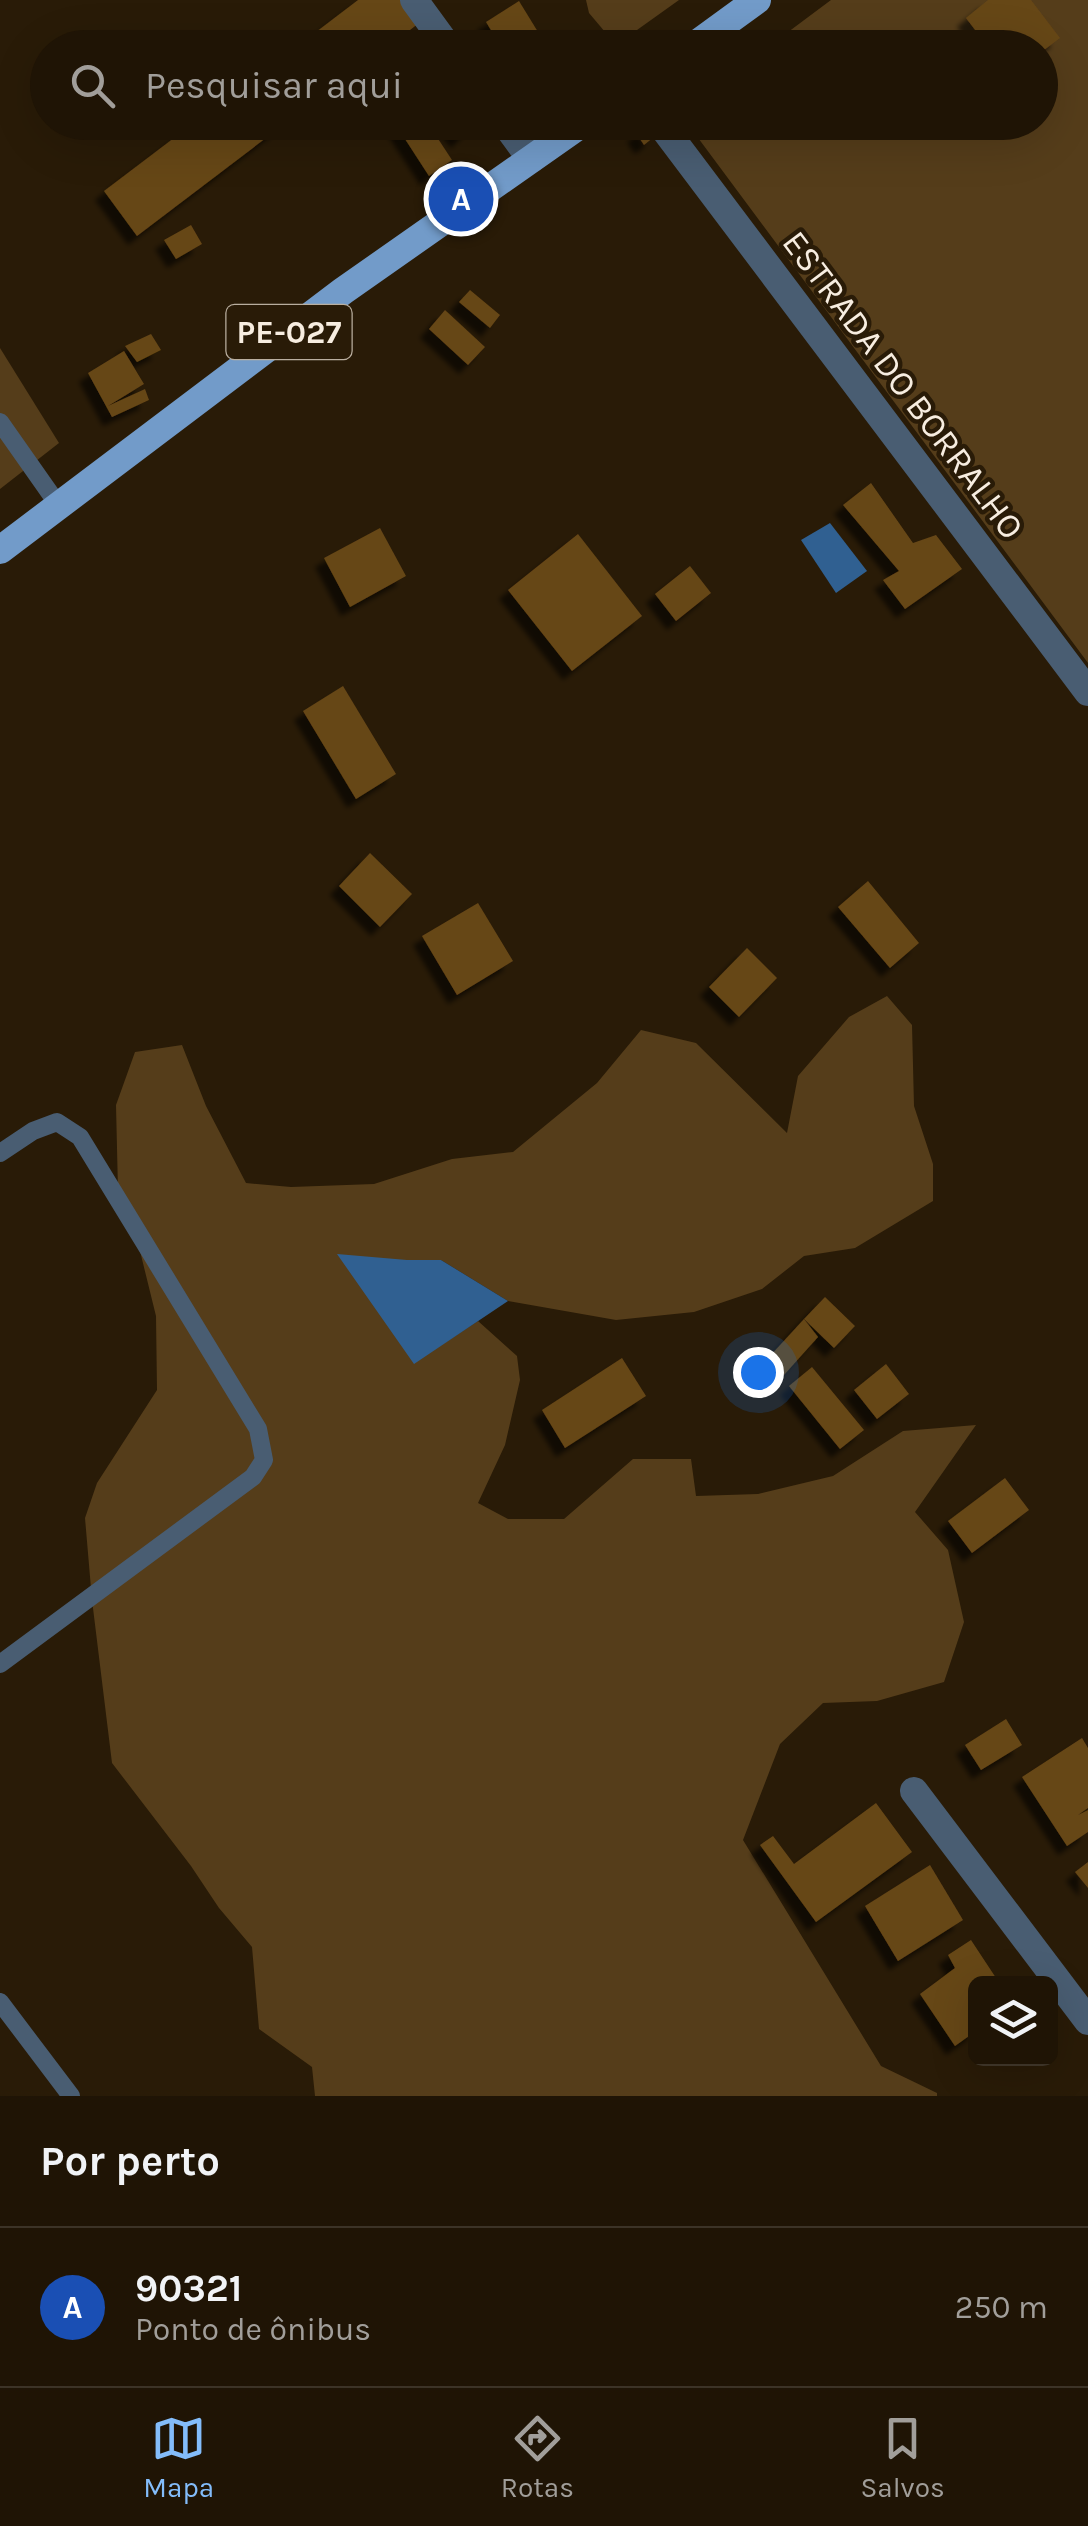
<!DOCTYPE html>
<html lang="pt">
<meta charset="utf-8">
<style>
body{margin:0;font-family:Karla,sans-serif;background:#2c2113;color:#f1f3f6}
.controls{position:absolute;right:30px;bottom:30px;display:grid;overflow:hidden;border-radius:15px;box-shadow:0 10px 40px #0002}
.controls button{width:90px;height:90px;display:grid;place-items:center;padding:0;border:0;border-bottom:2px solid #3c3327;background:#1f1405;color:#f1f3f6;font:50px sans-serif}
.you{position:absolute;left:758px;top:1372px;width:35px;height:35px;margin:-25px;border:8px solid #fff;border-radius:50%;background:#1a73e8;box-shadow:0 0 0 15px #1a73e833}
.badge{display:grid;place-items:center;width:65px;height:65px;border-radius:50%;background:#83bcfa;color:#fff;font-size:32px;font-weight:700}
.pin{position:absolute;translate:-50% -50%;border:5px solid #fff;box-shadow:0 2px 10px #0006}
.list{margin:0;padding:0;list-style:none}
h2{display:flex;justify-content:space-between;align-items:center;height:130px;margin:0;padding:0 40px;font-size:42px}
h2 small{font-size:32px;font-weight:400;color:#a19e9a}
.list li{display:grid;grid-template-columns:65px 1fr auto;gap:30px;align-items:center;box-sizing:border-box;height:160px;padding:0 40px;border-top:2px solid #3c3327}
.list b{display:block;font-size:38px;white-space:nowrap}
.list p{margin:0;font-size:32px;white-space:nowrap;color:#a19e9a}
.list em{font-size:32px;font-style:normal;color:#a19e9a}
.icon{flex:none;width:55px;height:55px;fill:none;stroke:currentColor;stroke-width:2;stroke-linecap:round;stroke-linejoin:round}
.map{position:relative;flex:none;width:1088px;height:2096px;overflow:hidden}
.search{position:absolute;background:#1f1405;box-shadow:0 10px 40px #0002;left:30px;right:30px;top:30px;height:110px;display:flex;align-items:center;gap:25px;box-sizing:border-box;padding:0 35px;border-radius:55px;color:#a19e9a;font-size:38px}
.sheet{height:290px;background:#1f1405}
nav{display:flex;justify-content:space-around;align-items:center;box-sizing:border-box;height:140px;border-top:2px solid #3c3327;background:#1f1405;font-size:28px;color:#a19e9a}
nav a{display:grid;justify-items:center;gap:5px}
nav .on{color:#83bcfa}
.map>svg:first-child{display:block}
.green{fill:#553d1a}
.water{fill:#306091}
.building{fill:#664616;filter:url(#shadow)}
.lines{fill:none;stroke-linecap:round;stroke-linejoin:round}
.service{stroke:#495d72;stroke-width:18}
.minor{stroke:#495d72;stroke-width:28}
.primary{stroke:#729bc9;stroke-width:28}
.labels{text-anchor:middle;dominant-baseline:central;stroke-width:9;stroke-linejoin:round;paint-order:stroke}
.shield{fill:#291b07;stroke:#b9ae9f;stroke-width:2.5}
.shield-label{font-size:32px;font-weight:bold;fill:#f7ede0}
.street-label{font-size:35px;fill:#f7ede0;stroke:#291b07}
</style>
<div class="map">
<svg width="1088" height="2096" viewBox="0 0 1088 2096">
<defs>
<filter id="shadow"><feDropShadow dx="-9" dy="9" stdDeviation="2.5" flood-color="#0009"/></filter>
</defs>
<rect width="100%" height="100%" fill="#291b07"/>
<!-- green -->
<g class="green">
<polygon points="586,0 679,0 616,45 589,13"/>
<polygon points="831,0 1088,0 1088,663 687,123 1040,122 1040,48 768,47"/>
<polygon points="0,348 59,443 0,489"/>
<polygon points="887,996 912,1025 914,1106 933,1164 933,1201 855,1248 804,1256 762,1289 694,1312 616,1320 508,1301 441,1260 407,1260 414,1363 478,1321 517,1356 520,1380 505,1445 478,1503 508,1519 564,1519 633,1459 691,1459 696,1496 758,1494 833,1476 903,1431 976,1425 915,1512 948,1550 964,1622 944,1682 877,1701 823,1703 780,1744 743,1840 881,2066 937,2093 937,2096 315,2096 312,2067 259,2029 252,1947 219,1908 191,1866 112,1763 92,1600 85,1518 97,1483 157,1390 156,1316 140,1251 118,1191 116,1105 135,1052 182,1045 206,1106 246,1183 291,1187 374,1184 452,1159 513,1152 597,1083 641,1030 696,1043 787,1133 798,1076 849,1017"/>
</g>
<!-- water -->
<g class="water">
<polygon points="830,523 867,571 836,593 801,540"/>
<polygon points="337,1254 407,1260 441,1260 508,1301 414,1364"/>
</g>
<!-- building -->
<g class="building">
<polygon points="358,0 403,0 419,23 387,48 295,48"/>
<polygon points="988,0 1031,0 1060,38 1040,53 1040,48 989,48 966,18"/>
<polygon points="519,1 546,45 542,48 502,48 486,22"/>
<polygon points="195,122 287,122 137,236 104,191"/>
<polygon points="394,122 427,122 452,160 429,176"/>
<polygon points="445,122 477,122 460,139"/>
<polygon points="647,126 654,137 644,145 636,133"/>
<polygon points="191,225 202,244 176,259 164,240"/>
<polygon points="470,290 500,315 490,328 459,302"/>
<polygon points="445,310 485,347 468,365 429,329"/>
<polygon points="151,334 161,350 137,362 125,346"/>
<polygon points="124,351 144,384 108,406 145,389 149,400 112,417 88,373"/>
<polygon points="871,483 913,543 936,535 962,569 905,609 883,580 899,571 843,505"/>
<polygon points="380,528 406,576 350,607 324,558"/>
<polygon points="578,534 642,616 572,671 508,590"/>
<polygon points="690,566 711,593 676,621 655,594"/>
<polygon points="343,686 396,774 356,799 303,711"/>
<polygon points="370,853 412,894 380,927 339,886"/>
<polygon points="868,881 919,943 890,968 838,907"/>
<polygon points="478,903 513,961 457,995 422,936"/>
<polygon points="747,948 777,978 739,1017 709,987"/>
<polygon points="825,1297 855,1326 834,1348 804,1319"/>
<polygon points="804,1319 818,1337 775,1385 758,1369"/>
<polygon points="622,1358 646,1396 565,1448 542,1410"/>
<polygon points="886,1364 909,1394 877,1419 854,1390"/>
<polygon points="812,1367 864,1430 840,1449 789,1386"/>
<polygon points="1005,1478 1029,1510 972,1553 948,1521"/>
<polygon points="1006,1719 1022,1745 981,1770 965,1745"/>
<polygon points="1082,1738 1088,1748 1088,1808 1078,1815 1088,1810 1088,1832 1067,1846 1022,1777"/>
<polygon points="876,1803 912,1852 816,1922 760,1845 773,1836 794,1864"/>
<polygon points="1088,1862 1088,1888 1075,1872"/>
<polygon points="930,1865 963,1920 898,1961 865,1906"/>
<polygon points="971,1940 1000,1984 976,1984 976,2031 955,2046 920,1994 955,1968 948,1955"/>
</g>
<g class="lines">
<!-- service -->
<g class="service">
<polyline points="0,422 59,506"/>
<polyline points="0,1153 33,1131 57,1122 80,1137 258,1429 264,1460 253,1477 0,1664"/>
<polyline points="0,2002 71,2096"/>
</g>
<!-- minor -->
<g class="minor">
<polyline points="414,0 449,48"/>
<polyline points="504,122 531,159"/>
<polyline points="659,122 1088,692"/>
<polyline points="914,1791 1088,2021"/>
</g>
<!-- primary -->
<g class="primary">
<polyline points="691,48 757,0"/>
<polyline points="0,550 343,291 584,122"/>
</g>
</g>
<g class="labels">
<!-- shield labels -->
<rect class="shield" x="226.5" y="305" width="125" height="54" rx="8"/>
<g class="shield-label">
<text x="289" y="332">PE-027</text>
</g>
<!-- street labels -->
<g class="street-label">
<text transform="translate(903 385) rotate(53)">ESTRADA DO BORRALHO</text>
</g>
</g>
</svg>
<div class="controls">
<button><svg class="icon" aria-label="layers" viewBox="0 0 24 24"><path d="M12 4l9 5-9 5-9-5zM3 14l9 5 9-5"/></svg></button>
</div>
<div class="you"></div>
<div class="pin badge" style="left:461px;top:199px;background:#1a4fb4">A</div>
<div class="search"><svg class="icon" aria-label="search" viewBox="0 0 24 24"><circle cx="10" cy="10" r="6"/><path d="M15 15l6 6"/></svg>Pesquisar aqui</div>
</div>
<section class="sheet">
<h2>Por perto<small></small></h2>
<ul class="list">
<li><span class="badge" style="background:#1a4fb4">A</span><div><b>90321</b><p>Ponto de ônibus</p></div><em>250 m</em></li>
</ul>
</section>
<nav>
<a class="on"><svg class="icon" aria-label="map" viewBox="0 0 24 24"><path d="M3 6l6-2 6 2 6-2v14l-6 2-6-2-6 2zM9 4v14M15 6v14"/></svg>Mapa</a>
<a><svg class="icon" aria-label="directions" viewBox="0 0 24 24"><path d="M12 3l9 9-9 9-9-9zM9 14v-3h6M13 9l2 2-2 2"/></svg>Rotas</a>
<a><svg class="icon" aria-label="saved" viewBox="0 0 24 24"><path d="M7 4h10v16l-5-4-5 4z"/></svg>Salvos</a>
</nav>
